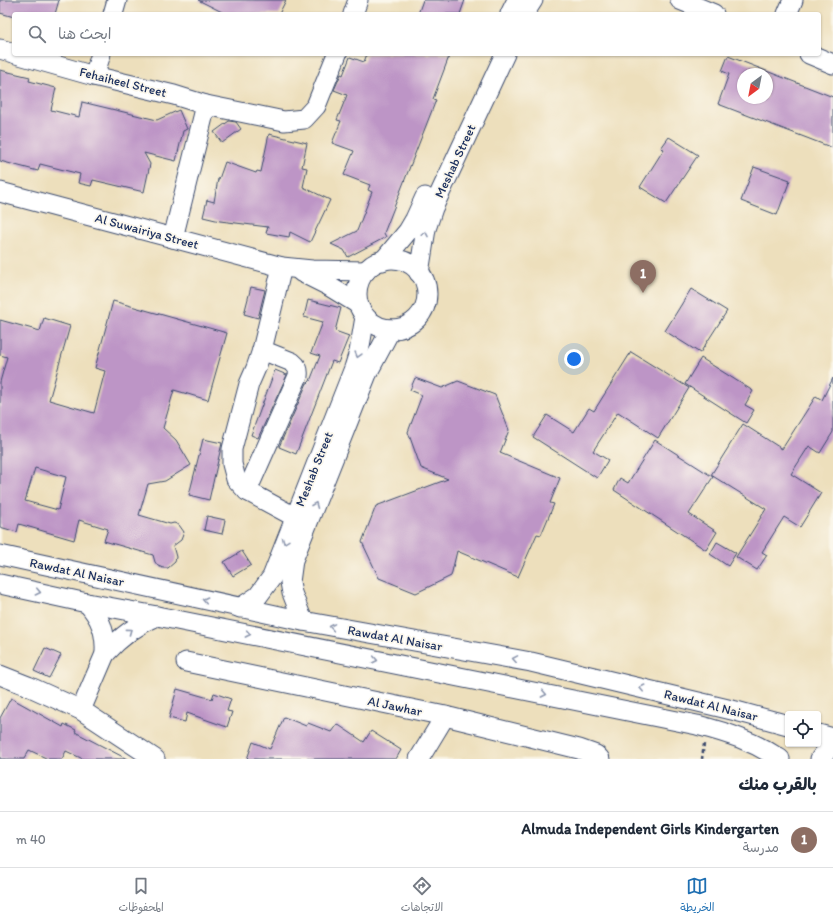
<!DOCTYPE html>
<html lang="ar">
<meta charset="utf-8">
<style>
body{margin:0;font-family:Itim,"Playpen Sans Arabic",sans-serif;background:#f6f6f7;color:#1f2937;direction:rtl}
.controls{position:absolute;right:12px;bottom:12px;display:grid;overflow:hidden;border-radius:4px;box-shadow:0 1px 3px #0004}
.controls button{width:36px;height:36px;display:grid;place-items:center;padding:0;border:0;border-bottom:1px solid #e0e1e3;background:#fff;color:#1f2937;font:20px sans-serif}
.compass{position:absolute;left:737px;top:68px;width:36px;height:36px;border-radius:50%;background:#fff;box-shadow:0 1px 3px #0004;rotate:212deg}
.you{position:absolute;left:574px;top:359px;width:14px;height:14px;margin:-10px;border:3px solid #fff;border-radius:50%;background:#1a73e8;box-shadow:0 0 0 6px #1a73e833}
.badge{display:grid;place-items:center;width:26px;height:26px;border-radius:50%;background:#1f6fb2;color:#fff;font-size:13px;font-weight:700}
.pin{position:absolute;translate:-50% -33px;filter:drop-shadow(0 1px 2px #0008)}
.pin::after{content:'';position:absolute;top:21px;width:14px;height:12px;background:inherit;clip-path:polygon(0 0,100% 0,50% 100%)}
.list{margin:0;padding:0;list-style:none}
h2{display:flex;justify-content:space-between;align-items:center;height:52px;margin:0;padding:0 16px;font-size:17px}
h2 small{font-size:13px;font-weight:400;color:#747a83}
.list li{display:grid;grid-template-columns:26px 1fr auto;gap:12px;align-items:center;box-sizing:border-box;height:56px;padding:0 16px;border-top:1px solid #e0e1e3}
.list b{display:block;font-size:15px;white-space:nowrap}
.list p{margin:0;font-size:13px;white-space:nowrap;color:#747a83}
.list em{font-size:13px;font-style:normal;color:#747a83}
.icon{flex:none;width:22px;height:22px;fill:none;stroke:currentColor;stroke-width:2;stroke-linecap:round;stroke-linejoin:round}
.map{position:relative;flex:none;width:833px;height:759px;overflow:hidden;direction:ltr}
.search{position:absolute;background:#fff;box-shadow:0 1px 3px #0004;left:12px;right:12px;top:12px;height:44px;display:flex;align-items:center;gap:10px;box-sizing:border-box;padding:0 14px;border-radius:4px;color:#747a83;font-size:15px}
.sheet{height:108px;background:#fff}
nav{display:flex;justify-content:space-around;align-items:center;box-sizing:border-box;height:56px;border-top:1px solid #e0e1e3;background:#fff;font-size:11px;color:#747a83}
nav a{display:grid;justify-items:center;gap:2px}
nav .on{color:#1f6fb2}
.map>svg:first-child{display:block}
.building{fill:#bd95c6;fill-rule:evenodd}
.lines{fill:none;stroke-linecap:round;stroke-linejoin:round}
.minor-casing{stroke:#3a496c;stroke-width:21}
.path{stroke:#3a496c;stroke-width:2.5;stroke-dasharray:3 3;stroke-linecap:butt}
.minor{stroke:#fff;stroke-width:19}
.oneway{stroke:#8d97ae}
.labels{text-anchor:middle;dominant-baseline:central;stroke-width:3.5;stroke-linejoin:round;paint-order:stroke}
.street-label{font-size:13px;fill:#1b2f5e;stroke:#fbf7ec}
</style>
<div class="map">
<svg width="833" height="759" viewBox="0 0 833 759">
<rect width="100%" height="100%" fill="#fbf7ec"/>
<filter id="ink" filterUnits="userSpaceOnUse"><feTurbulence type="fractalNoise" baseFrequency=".025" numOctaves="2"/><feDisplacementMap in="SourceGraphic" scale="8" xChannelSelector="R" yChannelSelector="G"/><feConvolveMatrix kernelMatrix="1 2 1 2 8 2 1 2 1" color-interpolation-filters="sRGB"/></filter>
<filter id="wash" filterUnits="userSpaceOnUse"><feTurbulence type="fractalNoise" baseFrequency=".012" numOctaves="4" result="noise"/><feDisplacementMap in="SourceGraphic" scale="16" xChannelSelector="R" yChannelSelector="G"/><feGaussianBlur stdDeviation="0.9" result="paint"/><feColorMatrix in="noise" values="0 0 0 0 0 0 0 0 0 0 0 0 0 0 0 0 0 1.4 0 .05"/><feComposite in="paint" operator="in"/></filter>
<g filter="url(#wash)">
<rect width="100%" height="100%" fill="#eddfbc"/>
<g id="blocks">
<!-- building -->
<g class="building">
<polygon points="0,0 59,0 55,14 14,14 14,17 0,13"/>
<polygon points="198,0 286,0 279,14 226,14"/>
<polygon points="423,0 465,0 460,14 418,14"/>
<polygon points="367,54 450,54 433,99 436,100 384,233 386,237 348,257 344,250 331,244 357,231 372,192 368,190 370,185 344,175 354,151 332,143 341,121 337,120 347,95 334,90 341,74 343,75 350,57 364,62"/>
<path d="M 728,56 L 833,97 L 833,148 L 718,104 L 729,74 L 722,71 ZM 743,74 L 767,74 L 767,98 L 743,98 Z"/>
<polygon points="0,70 30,77 29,81 56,88 51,110 79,117 82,102 157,120 179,110 187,129 183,131 176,161 144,153 150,164 144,192 93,180 91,186 78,183 80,174 40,164 38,171 0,161"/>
<polygon points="229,121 236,122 241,129 222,143 214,132"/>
<polygon points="269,134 307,143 302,167 307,168 303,187 330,200 310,242 290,232 289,237 266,233 268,227 220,221 203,217 207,200 214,202 218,179 219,179 225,162 256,173 257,171 261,172"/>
<polygon points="669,137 698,155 666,203 640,187 664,149 661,148"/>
<polygon points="754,167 790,180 777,215 741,201"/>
<polygon points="251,287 265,290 258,318 244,314"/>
<polygon points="691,289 727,311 700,353 665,331"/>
<polygon points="308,300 341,308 335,331 349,336 338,363 332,361 296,454 279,447 307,383 308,383 310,381 320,356 311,353 323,322 304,317"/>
<path d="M 113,301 L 227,333 L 208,400 L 174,390 L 163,428 L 176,440 L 191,465 L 165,481 L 148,484 L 139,515 L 170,524 L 174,523 L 179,525 L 184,532 L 181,540 L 173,546 L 176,557 L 175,562 L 168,568 L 163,568 L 158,566 L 155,562 L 153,555 L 104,541 L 108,529 L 79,520 L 74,540 L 19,524 L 17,532 L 0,527 L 0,382 L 7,357 L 0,355 L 0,320 L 40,331 L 44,318 L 70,326 L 49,400 L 94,413 L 105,371 L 95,368 ZM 35,468 L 66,477 L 58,510 L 25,501 Z"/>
<polygon points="631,352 689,388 658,438 618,412 593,451 608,460 597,478 533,437 547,415 574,432 589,408 594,411"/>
<polygon points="701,358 753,391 745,405 754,410 746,423 685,384"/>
<polygon points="275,370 287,375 258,438 251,435"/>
<polygon points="415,378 442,388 458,381 495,395 509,430 500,453 560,478 550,503 554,504 541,535 537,534 518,577 457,551 451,576 416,593 379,578 362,542 376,506 448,479 421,468 408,432 422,395 410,390"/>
<polygon points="833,378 833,432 820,453 809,446 791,474 821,493 800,527 784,517 762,552 767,555 757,570 736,557 766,509 711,475 743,424 782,449 816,396 822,400"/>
<polygon points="203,439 222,443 209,500 189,495"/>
<polygon points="655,440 713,477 689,514 717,532 706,550 614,490 620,478 628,483"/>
<polygon points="207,516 225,520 222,534 204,530"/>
<polygon points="717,542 736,553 728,566 710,554"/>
<polygon points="242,551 251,565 233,576 224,562"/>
<polygon points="45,648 61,655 49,678 34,671"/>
<polygon points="177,689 212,699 214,693 231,699 227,711 232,712 227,727 187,713 185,722 169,718"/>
<polygon points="11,698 63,727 64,724 76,730 75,732 127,759 83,759 66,751 62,759 48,759 29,750 24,759 0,759 0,718"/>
<polygon points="284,717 306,726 308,723 331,732 337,724 364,742 371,731 401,750 396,759 247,759 253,742 270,749"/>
</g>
</g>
</g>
<g filter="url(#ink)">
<use href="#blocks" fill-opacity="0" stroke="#3a496c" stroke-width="1"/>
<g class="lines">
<!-- minor casing -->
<g class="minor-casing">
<g id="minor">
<polyline points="680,0 714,14"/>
<polyline points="113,14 117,0"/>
<polyline points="353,14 358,0"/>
<polyline points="510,14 517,0"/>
<polyline points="524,14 533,0"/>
<polyline points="787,14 793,0"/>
<polyline points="0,49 14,53"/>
<polyline points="16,54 94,76 174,95 206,105 284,121 304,119 316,106 337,54"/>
<polyline points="809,54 833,64"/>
<polyline points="94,76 101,54"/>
<polyline points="0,192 282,267 312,270 366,271"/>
<polyline points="173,238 206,105"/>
<circle cx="392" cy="294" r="35"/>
<polyline points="383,261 408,231 415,219 425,197"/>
<polyline points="282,267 262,350 256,368 249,384 232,449 232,464 236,479 247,491 295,517"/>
<polyline points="301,272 327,285 358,304"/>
<polyline points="419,273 426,229 433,208 505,54"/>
<path d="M 247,491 L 298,376 C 299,369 297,366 292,362 L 262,350"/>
<polyline points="0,555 303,621 531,662 736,711 788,725"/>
<path d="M 0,584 L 87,603 L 157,616 L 697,725 C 728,733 753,741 780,759"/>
<polyline points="240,608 258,596 272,577 354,368 359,352 365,317"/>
<polyline points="303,621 292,593 290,582 293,560 367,374 391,329"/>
<path d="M 105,654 C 120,637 136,625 157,616"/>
<polyline points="186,662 445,716 579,749 596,755 600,759"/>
<polyline points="0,675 28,686 81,710 155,759"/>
<path d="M 81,710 L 105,654 C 106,633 101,618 87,603"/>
<polyline points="818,734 833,738"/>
<polyline points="419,759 445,716"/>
<polyline points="820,759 825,752 833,746"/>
</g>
</g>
<!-- path -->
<polyline class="path" points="702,759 704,744"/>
<!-- minor -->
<use href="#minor" class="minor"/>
</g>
<!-- one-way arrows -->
<defs><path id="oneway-chevron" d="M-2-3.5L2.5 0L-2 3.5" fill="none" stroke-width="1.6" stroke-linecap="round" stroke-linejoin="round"/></defs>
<g class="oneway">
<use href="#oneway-chevron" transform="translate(425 234) rotate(-79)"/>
<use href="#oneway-chevron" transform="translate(358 355) rotate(106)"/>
<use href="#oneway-chevron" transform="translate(315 505) rotate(-68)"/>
<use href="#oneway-chevron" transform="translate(285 541) rotate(111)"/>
<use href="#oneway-chevron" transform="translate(38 592) rotate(13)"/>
<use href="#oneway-chevron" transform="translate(205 600) rotate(-168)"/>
<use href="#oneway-chevron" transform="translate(332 627) rotate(-170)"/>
<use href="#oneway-chevron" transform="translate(129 631) rotate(-36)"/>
<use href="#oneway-chevron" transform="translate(248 634) rotate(11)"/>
<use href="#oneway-chevron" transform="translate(515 659) rotate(-170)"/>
<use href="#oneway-chevron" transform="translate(375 660) rotate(11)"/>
<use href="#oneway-chevron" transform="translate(642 688) rotate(-167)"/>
<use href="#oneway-chevron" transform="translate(544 694) rotate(11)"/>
</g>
</g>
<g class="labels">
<!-- street labels -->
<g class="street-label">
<text transform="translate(123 82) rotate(14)">Fehaiheel Street</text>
<text transform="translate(455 161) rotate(-65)">Meshab Street</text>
<text transform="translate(147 231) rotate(15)">Al Suwairiya Street</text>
<text transform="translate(314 469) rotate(-68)">Meshab Street</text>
<text transform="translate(77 572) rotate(12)">Rawdat Al Naisar</text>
<text transform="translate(395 638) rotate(10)">Rawdat Al Naisar</text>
<text transform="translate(711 705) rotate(14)">Rawdat Al Naisar</text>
<text transform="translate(395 706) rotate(12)">Al Jawhar</text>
</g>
</g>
</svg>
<div class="controls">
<button><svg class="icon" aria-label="locate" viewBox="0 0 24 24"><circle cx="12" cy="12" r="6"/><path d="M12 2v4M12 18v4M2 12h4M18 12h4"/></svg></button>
</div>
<svg class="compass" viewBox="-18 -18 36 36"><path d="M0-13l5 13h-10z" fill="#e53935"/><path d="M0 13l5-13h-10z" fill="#747a83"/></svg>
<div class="you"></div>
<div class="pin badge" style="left:643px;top:293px;background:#8d6e63">1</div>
<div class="search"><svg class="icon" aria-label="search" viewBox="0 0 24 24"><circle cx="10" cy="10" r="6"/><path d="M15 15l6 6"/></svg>ابحث هنا</div>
</div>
<section class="sheet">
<h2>بالقرب منك<small></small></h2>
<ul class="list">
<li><span class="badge" style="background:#8d6e63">1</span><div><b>Almuda Independent Girls Kindergarten</b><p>مدرسة</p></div><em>40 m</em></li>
</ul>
</section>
<nav>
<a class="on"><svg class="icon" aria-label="map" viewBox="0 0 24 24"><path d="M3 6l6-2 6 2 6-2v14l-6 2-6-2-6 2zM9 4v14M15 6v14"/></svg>الخريطة</a>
<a><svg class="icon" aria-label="directions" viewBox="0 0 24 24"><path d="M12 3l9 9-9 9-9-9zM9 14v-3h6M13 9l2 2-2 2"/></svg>الاتجاهات</a>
<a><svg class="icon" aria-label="saved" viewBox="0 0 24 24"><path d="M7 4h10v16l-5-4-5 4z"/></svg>المحفوظات</a>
</nav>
